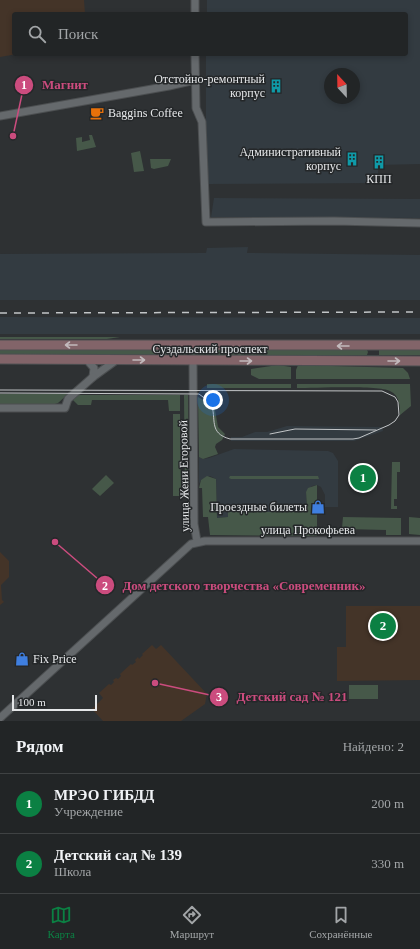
<!DOCTYPE html>
<html lang="ru">
<meta charset="utf-8">
<style>
body{margin:0;font-family:"Times New Roman",serif;background:#2a2d2e;color:#f1f3f6}
.compass{position:absolute;left:324px;top:68px;width:36px;height:36px;border-radius:50%;background:#222526;box-shadow:0 2px 6px #0003;rotate:338deg}
.scale{position:absolute;left:12px;bottom:10px;width:85px;box-sizing:border-box;padding-left:4px;border:2px solid #e5e7e9;border-top:0;font-size:11px;line-height:14px;white-space:nowrap;color:#e5e7e9;-webkit-text-stroke:3px #242729;paint-order:stroke}
.you{position:absolute;left:213px;top:400px;width:14px;height:14px;margin:-10px;border:3px solid #fff;border-radius:50%;background:#1a73e8;box-shadow:0 0 0 6px #1a73e833}
.badge{display:grid;place-items:center;width:26px;height:26px;border-radius:50%;background:#0b8043;color:#fff;font-size:13px;font-weight:700}
.pin{position:absolute;translate:-50% -50%;border:2px solid #fff;box-shadow:0 1px 4px #0006}
.list{margin:0;padding:0;list-style:none}
h2{display:flex;justify-content:space-between;align-items:center;height:52px;margin:0;padding:0 16px;font-size:17px}
h2 small{font-size:13px;font-weight:400;color:#a2a5a7}
.list li{display:grid;grid-template-columns:26px 1fr auto;gap:12px;align-items:center;box-sizing:border-box;height:60px;padding:0 16px;border-top:1px solid #3f4243}
.list b{display:block;font-size:15px;white-space:nowrap}
.list p{margin:0;font-size:13px;white-space:nowrap;color:#a2a5a7}
.list em{font-size:13px;font-style:normal;color:#a2a5a7}
.icon{flex:none;width:22px;height:22px;fill:none;stroke:currentColor;stroke-width:2;stroke-linecap:round;stroke-linejoin:round}
.map{position:relative;flex:none;width:420px;height:721px;overflow:hidden}
.search{position:absolute;background:#222526;box-shadow:0 2px 6px #0003;left:12px;right:12px;top:12px;height:44px;display:flex;align-items:center;gap:10px;box-sizing:border-box;padding:0 14px;border-radius:4px;color:#a2a5a7;font-size:15px}
.sheet{height:172px;background:#222526}
nav{display:flex;justify-content:space-around;align-items:center;box-sizing:border-box;height:56px;border-top:1px solid #3f4243;background:#222526;font-size:11px;color:#a2a5a7}
nav a{display:grid;justify-items:center;gap:2px}
nav .on{color:#0b8043}
.map>svg:first-child{display:block}
.built{fill:#333b41;fill-rule:evenodd}
.education{fill:#443428}
.green{fill:#465849}
.lines{fill:none;stroke-linecap:round;stroke-linejoin:round}
.minor-casing{stroke:#4c4f51;stroke-width:9}
.secondary-casing{stroke:#4c4f51;stroke-width:11}
.minor{stroke:#65696c;stroke-width:7}
.secondary{stroke:#826469;stroke-width:9}
.tram{stroke:#c2c5c7;stroke-width:1}
.rail{stroke:#c2c5c7;stroke-width:1.5;stroke-dasharray:7 7;stroke-linecap:butt}
.oneway{stroke:#c2b9bc}
.labels{text-anchor:middle;dominant-baseline:central;stroke-width:3;stroke-linejoin:round;paint-order:stroke}
.poi-label{font-size:12px;fill:#e5e7e9;stroke:#242729;text-anchor:end}
.street-label{font-size:12px;fill:#e5e7e9;stroke:#242729}
.leader{fill:none;stroke:#cb4c7e;stroke-width:1.5}
.callout-dot{fill:#cb4c7e;stroke:#242729;stroke-width:1.5}
.mark-label{font-size:12px;text-anchor:middle;font-weight:bold;fill:#fff}
.callout-label{font-size:13px;text-anchor:middle;font-weight:bold;fill:#cb4c7e;stroke:#242729;stroke-width:3;stroke-linejoin:round;paint-order:stroke}
</style>
<div class="map">
<svg width="420" height="721" viewBox="0 0 420 721">
<rect width="100%" height="100%" fill="#2e3133"/>
<!-- built -->
<g class="built">
<path d="M 207,0 L 420,0 L 420,164 L 378,165 L 378,183 L 206,184 L 206,54 L 406,54 L 406,14 L 207,14 ZM 330,74 L 354,74 L 354,98 L 330,98 Z"/>
<polygon points="214,198 420,199 420,218 211,217"/>
<polygon points="248,247 247,253 420,255 420,300 0,300 0,254 199,253 206,253 207,248"/>
<polygon points="0,317 420,318 420,334 0,334"/>
<polygon points="287,426 382,427 383,431 354,441 231,441 231,437 242,437 255,432 267,432"/>
<polygon points="234,449 328,451 333,453 338,461 338,507 325,507 325,495 321,487 317,485 312,486 306,492 307,507 300,512 229,512 228,517 217,518 216,479 210,476 201,480 199,484 199,457 203,459 209,458"/>
</g>
<!-- education -->
<g class="education">
<polygon points="0,0 84,0 85,14 14,14 14,54 17,54 0,57"/>
<polygon points="0,552 9,561 9,577 1,585 2,600 4,602 0,605"/>
<polygon points="346,606 420,606 420,680 337,681 337,647 346,647"/>
<polygon points="152,645 156,649 161,645 207,694 205,704 181,721 103,721 92,709 103,698 99,693 109,684 111,685 114,682 113,680 116,678 118,679 121,676 120,674 131,664 132,665 136,662 135,660 138,657 139,659 143,655 142,654"/>
</g>
<!-- green -->
<g class="green">
<polygon points="89,135 92,135 96,147 77,151 76,138 82,137 82,142 90,140"/>
<polygon points="140,151 144,171 134,172 131,153"/>
<polygon points="150,159 171,159 168,166 154,169 151,168"/>
<polygon points="0,337 120,337 107,339 0,339"/>
<polygon points="0,350 176,350 176,355 0,354"/>
<polygon points="181,350 367,350 368,352 367,355 181,355"/>
<rect x="379" y="350" width="41" height="5"/>
<polygon points="278,365 291,367 291,379 259,379 251,375 251,369"/>
<polygon points="298,365 403,368 408,373 410,379 296,379 296,370"/>
<rect x="207" y="384" width="84" height="4"/>
<path d="M 297,384 L 410,384 L 411,406 L 400,415 C 400,406 400,396 390,391 C 379,385 314,388 297,388 Z"/>
<polygon points="205,393 212,393 218,427 225,434 222,440 216,444 215,447 218,454 203,459 199,457 198,397 205,401"/>
<polygon points="0,394 68,394 58,403 52,405 0,405"/>
<polygon points="76,395 180,395 180,411 169,411 168,400 92,400 91,405 78,405 73,400"/>
<polygon points="184,395 188,395 189,499 185,499"/>
<polygon points="173,414 180,414 181,496 173,496"/>
<polygon points="392,462 400,462 400,472 397,472 397,499 394,499 394,506 397,506 397,509 391,509"/>
<polygon points="106,475 114,483 100,496 92,489"/>
<polygon points="207,476 216,479 217,518 228,517 228,512 300,512 307,507 306,492 308,488 317,485 317,536 210,535 208,517 203,517 202,488 199,488 201,480"/>
<polygon points="230,476 318,476 319,479 231,479 229,478"/>
<polygon points="343,517 401,518 401,535 386,535 386,530 344,529 342,528"/>
<polygon points="409,517 420,518 420,535 409,534"/>
<rect x="349" y="685" width="29" height="14"/>
</g>
<g class="lines">
<!-- minor casing -->
<g class="minor-casing">
<g id="minor">
<polyline points="195,14 195,0"/>
<polyline points="195,54 196,108 202,122 206,222 334,221 420,223"/>
<polyline points="0,116 169,86 195,80"/>
<polyline points="87,360 94,368 93,377 115,361"/>
<polyline points="193,361 194,524 197,541"/>
<polyline points="0,408 65,408 68,399 93,377"/>
<polyline points="0,718 191,544 205,541 420,541"/>
</g>
</g>
<!-- secondary casing -->
<g class="secondary-casing">
<g id="secondary">
<polyline points="0,345 420,345"/>
<polyline points="0,359 420,361"/>
</g>
</g>
<!-- minor -->
<use href="#minor" class="minor"/>
<!-- secondary -->
<use href="#secondary" class="secondary"/>
<!-- tram -->
<g class="tram">
<path d="M 0,390 L 382,391 L 395,397 L 398,402 L 399,415 L 395,421 L 389,425 L 359,438 L 353,439 L 230,439 C 208,433 217,419 211,403 L 199,394 L 0,393"/>
<polyline points="270,434 295,429 376,430"/>
</g>
<!-- rail -->
<polyline class="rail" points="0,313 420,312"/>
</g>
<!-- one-way arrows -->
<defs><path id="oneway-shaft" d="M-6 0H5M1.5-3L5.5 0L1.5 3" fill="none" stroke-width="1.6" stroke-linecap="round" stroke-linejoin="round"/></defs>
<g class="oneway">
<use href="#oneway-shaft" transform="translate(71 345) rotate(-180)"/>
<use href="#oneway-shaft" transform="translate(343 346) rotate(-180)"/>
<use href="#oneway-shaft" transform="translate(139 360)"/>
<use href="#oneway-shaft" transform="translate(246 361)"/>
<use href="#oneway-shaft" transform="translate(394 361)"/>
</g>
<!-- icons -->
<defs>
<g id="building-bare" transform="scale(1.08)"><path d="M-4-6H4V6H1V3H-1V6H-4ZM-2.5-4.3h1.7v1.8h-1.7ZM.8-4.3h1.7v1.8H.8ZM-2.5-1h1.7V.8h-1.7ZM.8-1h1.7V.8H.8Z" fill="#0f9aa8" stroke="#242729" stroke-width="2.5" paint-order="stroke"/></g>
<g id="cafe-bare" transform="scale(1.08)"><path d="M-5.5-4.5H6V0H3Q3 3.5 0 3.5H-2.5Q-5.5 3.5-5.5 0ZM3-3.2v2h1.7v-2ZM-6 4.5H4V6H-6Z" fill="#e8710a" stroke="#242729" stroke-width="2.5" paint-order="stroke"/></g>
<g id="shop-bare" transform="scale(1.08)"><path d="M-5-2.5h2.3a2.7 3.5 0 0 1 5.4 0H5L5.5 6h-11ZM-1.5-2.5h3a1.5 2.3 0 0 0-3 0Z" fill="#3f7fe0" stroke="#242729" stroke-width="2.5" paint-order="stroke"/></g>
</defs>
<g fill-rule="evenodd">
<use href="#building-bare" x="276" y="86"/>
<use href="#cafe-bare" x="97" y="113"/>
<use href="#building-bare" x="352" y="159"/>
<use href="#building-bare" x="379" y="162"/>
<use href="#shop-bare" x="318" y="507"/>
<use href="#shop-bare" x="22" y="659"/>
</g>
<g class="labels">
<!-- poi labels -->
<g class="poi-label">
<text x="265" y="79">Отстойно-ремонтный<tspan x="265" dy="14">корпус</tspan></text>
<text x="108" y="113" text-anchor="start">Baggins Coffee</text>
<text x="341" y="152">Административный<tspan x="341" dy="14">корпус</tspan></text>
<text x="379" y="179" text-anchor="middle">КПП</text>
<text x="307" y="507">Проездные билеты</text>
<text x="33" y="659" text-anchor="start">Fix Price</text>
</g>
<!-- street labels -->
<g class="street-label">
<text x="210" y="349">Суздальский проспект</text>
<text transform="translate(184 476) rotate(-91)">улица Жени Егоровой</text>
<text x="308" y="530">улица Прокофьева</text>
</g>
</g>
<!-- callouts -->
<path class="leader" d="M13 136L24 85M55 542L105 585M155 683L219 697"/>
<g class="callout-dot">
<circle cx="13" cy="136" r="4"/>
<circle cx="55" cy="542" r="4"/>
<circle cx="155" cy="683" r="4"/>
<circle cx="24" cy="85" r="10"/>
<circle cx="105" cy="585" r="10"/>
<circle cx="219" cy="697" r="10"/>
</g>
<g class="mark-label">
<text x="24" y="89">1</text>
<text x="105" y="590">2</text>
<text x="219" y="701">3</text>
</g>
<g class="callout-label">
<text x="65" y="89">Магнит</text>
<text x="244" y="590">Дом детского творчества «Современник»</text>
<text x="292" y="701">Детский сад № 121</text>
</g>
</svg>
<svg class="compass" viewBox="-18 -18 36 36"><path d="M0-13l5 13h-10z" fill="#e53935"/><path d="M0 13l5-13h-10z" fill="#a2a5a7"/></svg>
<div class="scale">100 m</div>
<div class="you"></div>
<div class="pin badge" style="left:363px;top:478px">1</div>
<div class="pin badge" style="left:383px;top:626px">2</div>
<div class="search"><svg class="icon" aria-label="search" viewBox="0 0 24 24"><circle cx="10" cy="10" r="6"/><path d="M15 15l6 6"/></svg>Поиск</div>
</div>
<section class="sheet">
<h2>Рядом<small>Найдено: 2</small></h2>
<ul class="list">
<li><span class="badge">1</span><div><b>МРЭО ГИБДД</b><p>Учреждение</p></div><em>200 m</em></li>
<li><span class="badge">2</span><div><b>Детский сад № 139</b><p>Школа</p></div><em>330 m</em></li>
</ul>
</section>
<nav>
<a class="on"><svg class="icon" aria-label="map" viewBox="0 0 24 24"><path d="M3 6l6-2 6 2 6-2v14l-6 2-6-2-6 2zM9 4v14M15 6v14"/></svg>Карта</a>
<a><svg class="icon" aria-label="directions" viewBox="0 0 24 24"><path d="M12 3l9 9-9 9-9-9zM9 14v-3h6M13 9l2 2-2 2"/></svg>Маршрут</a>
<a><svg class="icon" aria-label="saved" viewBox="0 0 24 24"><path d="M7 4h10v16l-5-4-5 4z"/></svg>Сохранённые</a>
</nav>
